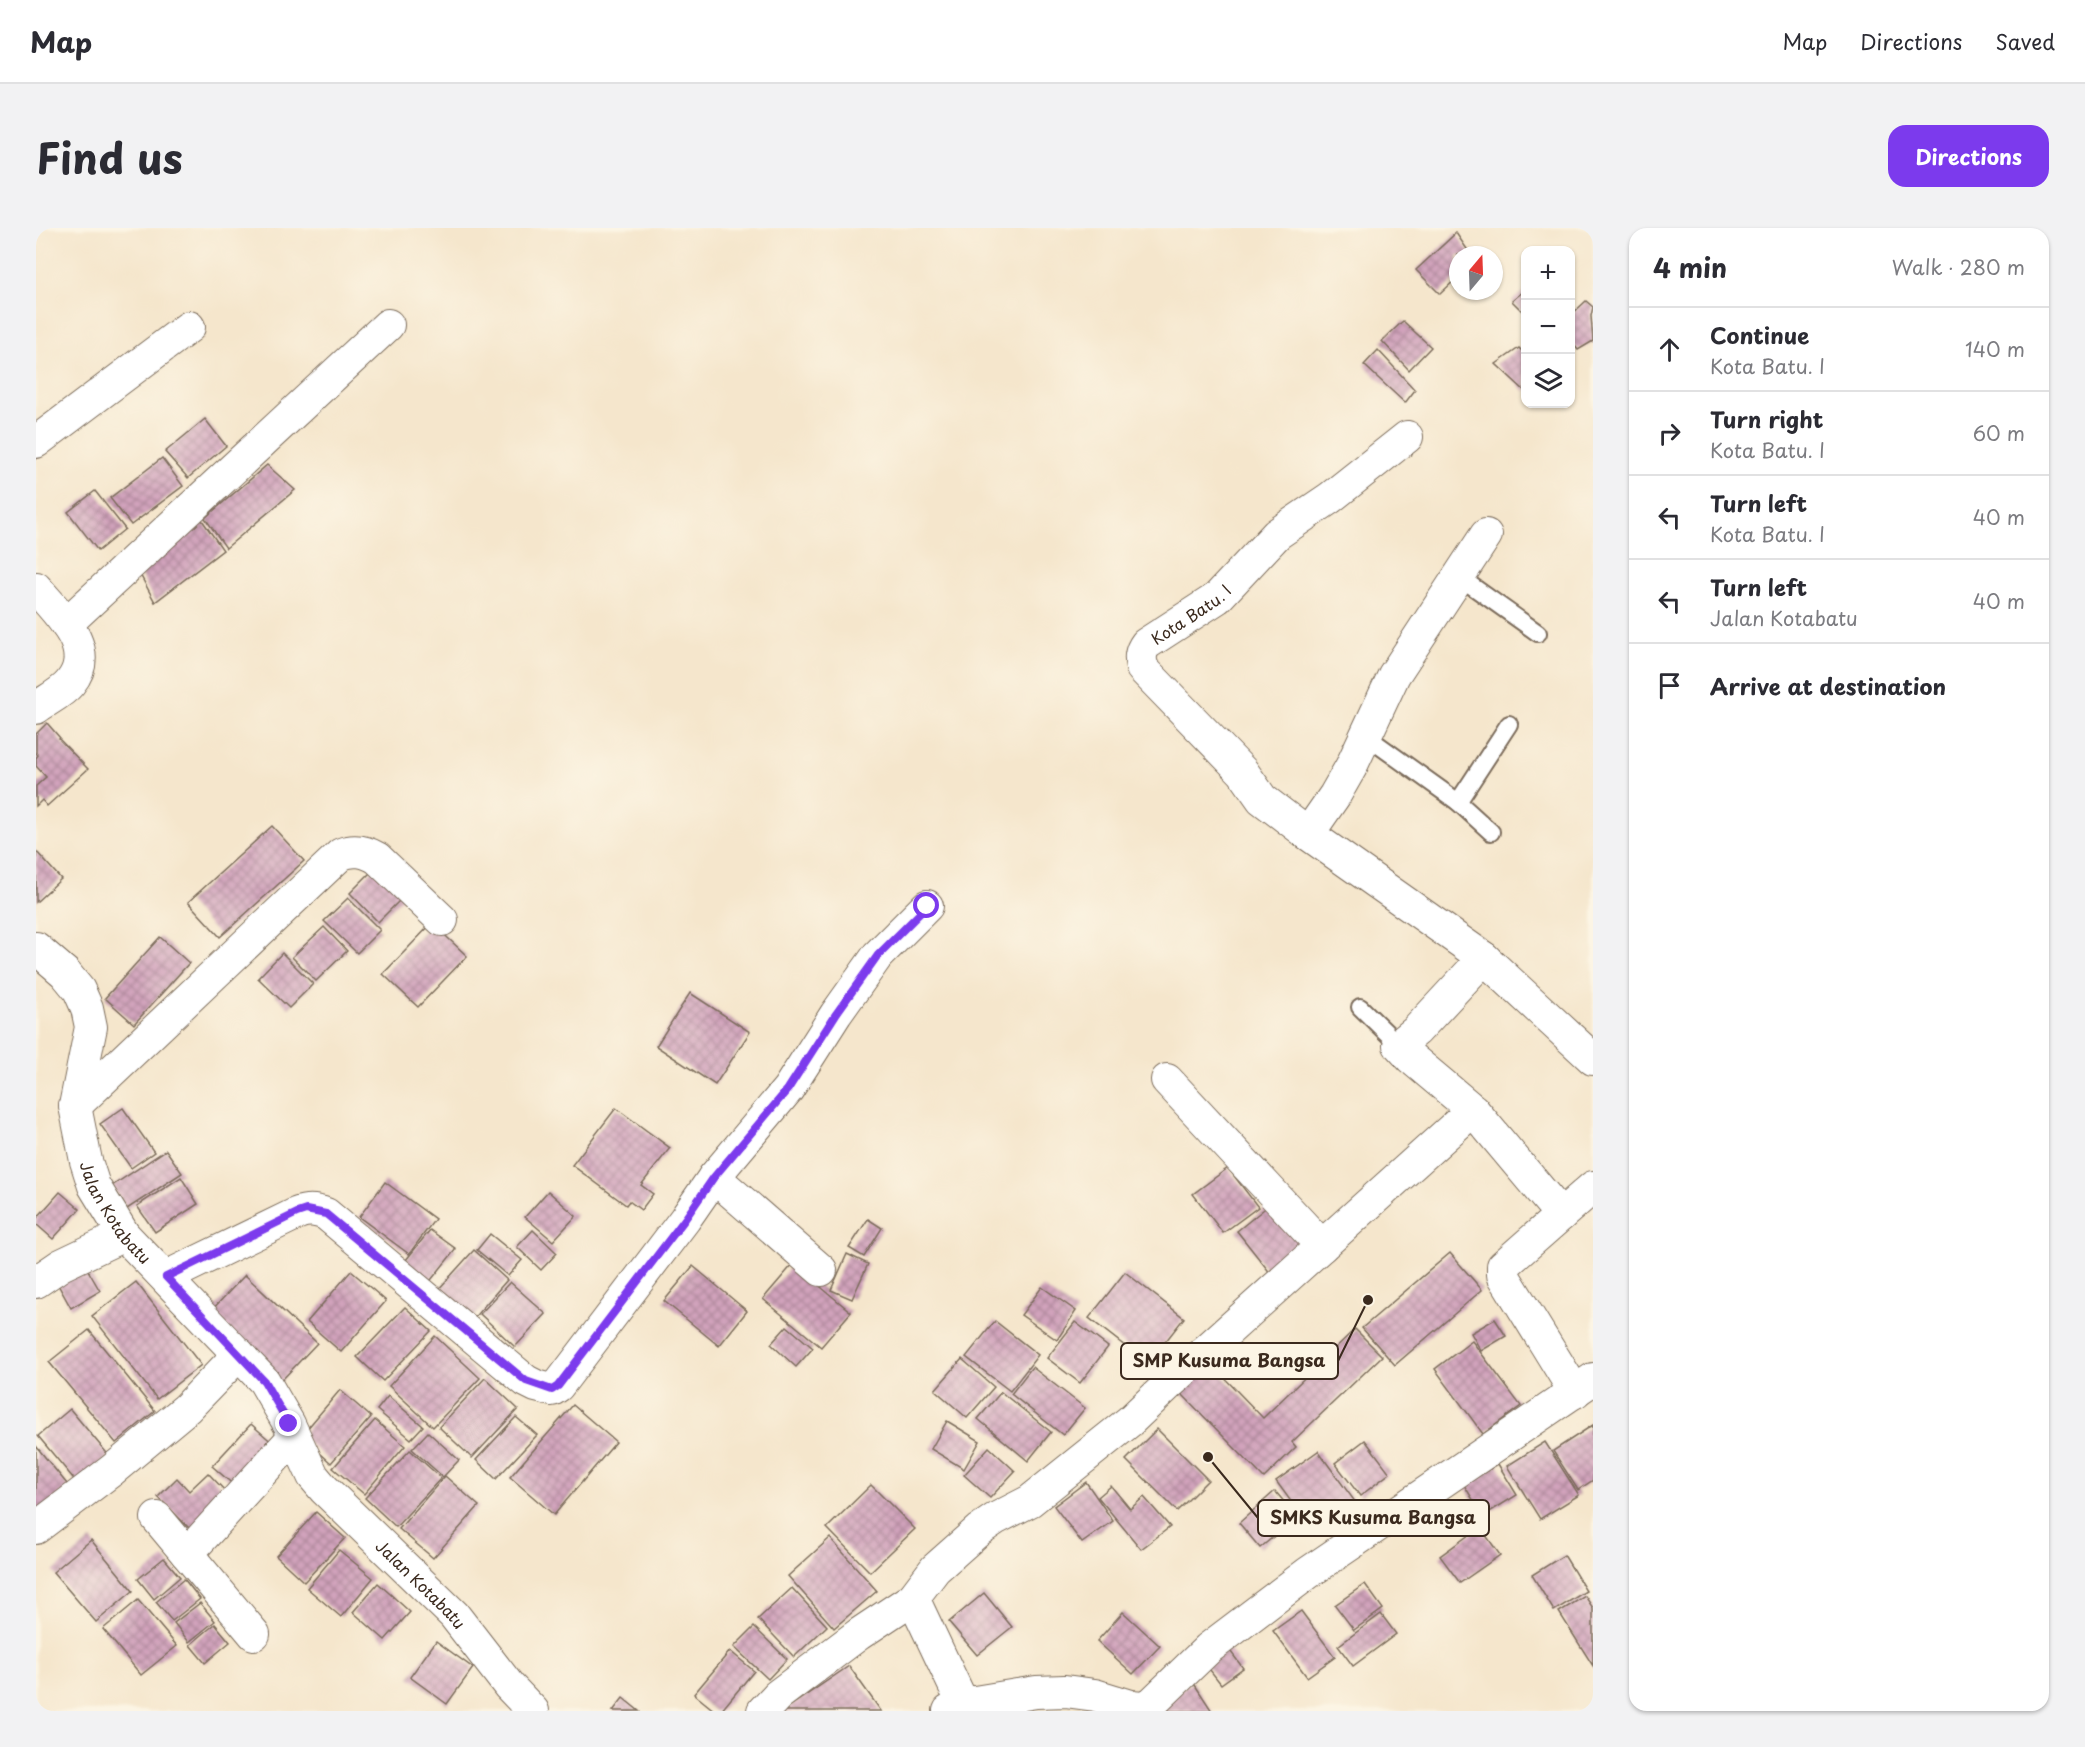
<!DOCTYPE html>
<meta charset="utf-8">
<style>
body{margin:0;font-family:"Playpen Sans",sans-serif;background:#f2f2f3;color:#2b2b33}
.controls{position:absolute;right:18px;top:18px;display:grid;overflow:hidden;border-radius:12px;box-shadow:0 2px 4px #0004}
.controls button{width:54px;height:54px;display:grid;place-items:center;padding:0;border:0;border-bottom:2px solid #e1e1e2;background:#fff;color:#2b2b33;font:30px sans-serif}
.compass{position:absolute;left:1413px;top:18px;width:54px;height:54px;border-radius:50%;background:#fff;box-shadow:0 2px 4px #0004;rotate:19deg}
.stop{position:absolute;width:18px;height:18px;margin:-14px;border:4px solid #7c3aed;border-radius:50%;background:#fff}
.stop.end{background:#7c3aed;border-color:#fff;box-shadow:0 2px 6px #0008}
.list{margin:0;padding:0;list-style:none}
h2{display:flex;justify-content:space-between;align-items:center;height:78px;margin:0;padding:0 24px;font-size:26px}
h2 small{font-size:20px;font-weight:400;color:#7c7c81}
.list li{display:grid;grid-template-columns:39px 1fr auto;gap:18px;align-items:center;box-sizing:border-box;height:84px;padding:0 24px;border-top:2px solid #e1e1e2}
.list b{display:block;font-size:22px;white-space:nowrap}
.list p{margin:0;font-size:20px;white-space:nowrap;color:#7c7c81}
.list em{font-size:20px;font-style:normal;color:#7c7c81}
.icon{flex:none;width:33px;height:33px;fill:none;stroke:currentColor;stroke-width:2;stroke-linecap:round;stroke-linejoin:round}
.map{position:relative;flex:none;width:1557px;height:1483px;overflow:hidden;border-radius:18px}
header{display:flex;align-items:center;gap:36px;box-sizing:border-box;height:84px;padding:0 30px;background:#fff;border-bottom:2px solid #e1e1e2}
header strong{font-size:28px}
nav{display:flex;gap:33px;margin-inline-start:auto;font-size:21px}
.intro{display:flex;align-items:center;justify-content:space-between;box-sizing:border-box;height:144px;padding:0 36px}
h1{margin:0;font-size:42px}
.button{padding:15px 27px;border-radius:18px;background:#7c3aed;color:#fff;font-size:21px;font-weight:700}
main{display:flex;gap:36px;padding:0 36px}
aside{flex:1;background:#fff;border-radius:18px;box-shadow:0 2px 4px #0004}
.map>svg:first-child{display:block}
.building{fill:url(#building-cross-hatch)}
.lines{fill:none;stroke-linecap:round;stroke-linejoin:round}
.service-casing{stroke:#7c6c5b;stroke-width:20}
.minor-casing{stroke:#7c6c5b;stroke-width:34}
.service{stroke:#fff;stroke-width:16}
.minor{stroke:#fff;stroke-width:32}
.route{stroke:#7c3aed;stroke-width:8}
.labels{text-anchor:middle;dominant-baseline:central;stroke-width:4.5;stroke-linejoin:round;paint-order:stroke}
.street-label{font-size:16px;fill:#3b2a1e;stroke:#fcf5e5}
.leader{fill:none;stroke:#3b2a1e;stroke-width:2}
.callout-dot{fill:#3b2a1e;stroke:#fcf5e5;stroke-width:2}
.callout{fill:#fcf5e5;stroke:#3b2a1e;stroke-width:2}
.callout-label{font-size:18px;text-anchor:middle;font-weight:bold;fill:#3b2a1e}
</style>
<header>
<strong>Map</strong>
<nav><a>Map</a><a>Directions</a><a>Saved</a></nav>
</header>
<div class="intro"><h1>Find us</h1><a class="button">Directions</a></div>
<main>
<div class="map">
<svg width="1557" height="1483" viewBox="0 0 1557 1483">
<defs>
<pattern id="building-cross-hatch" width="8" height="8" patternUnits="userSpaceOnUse" patternTransform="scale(1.5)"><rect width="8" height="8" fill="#d1a3bc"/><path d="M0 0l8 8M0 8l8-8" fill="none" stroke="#ab8598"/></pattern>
</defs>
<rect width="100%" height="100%" fill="#fcf5e5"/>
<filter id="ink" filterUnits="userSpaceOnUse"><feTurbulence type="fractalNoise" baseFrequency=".0167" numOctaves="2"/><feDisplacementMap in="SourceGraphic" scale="12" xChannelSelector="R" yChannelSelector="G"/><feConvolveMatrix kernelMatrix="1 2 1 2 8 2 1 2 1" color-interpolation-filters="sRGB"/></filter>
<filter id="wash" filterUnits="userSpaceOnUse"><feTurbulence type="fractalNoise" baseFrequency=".008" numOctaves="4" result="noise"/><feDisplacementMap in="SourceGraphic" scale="24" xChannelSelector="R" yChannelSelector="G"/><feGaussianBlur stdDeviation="1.35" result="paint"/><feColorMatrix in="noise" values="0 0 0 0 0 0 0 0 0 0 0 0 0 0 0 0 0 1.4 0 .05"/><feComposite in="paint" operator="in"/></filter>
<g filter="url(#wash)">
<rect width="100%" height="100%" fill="#f5e6cc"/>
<g id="blocks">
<!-- building -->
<g class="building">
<polygon points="1420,5 1435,27 1422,27 1422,49 1404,66 1380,42"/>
<polygon points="1490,61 1490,87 1476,73"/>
<polygon points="1550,73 1557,79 1555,88 1557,113 1542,122 1534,112 1534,88"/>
<polygon points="1367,93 1395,119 1373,142 1346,113"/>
<polygon points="1483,120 1490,127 1490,164 1460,136"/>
<polygon points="1342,122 1379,162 1369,175 1328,137"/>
<polygon points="169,191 190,218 152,250 129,224"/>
<polygon points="126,230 147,258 95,297 74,270"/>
<polygon points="231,237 259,262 190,320 169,290"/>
<polygon points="59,263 89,301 62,323 32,284"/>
<polygon points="166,292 187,322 119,374 100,339"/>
<polygon points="11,495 24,510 23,511 52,541 11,578 6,572 0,578 0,558 10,549 0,538 0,530 2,527 0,525 0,506"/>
<polygon points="236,598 268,633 184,709 152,674"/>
<polygon points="0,623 25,651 0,674"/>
<polygon points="340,639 368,668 342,694 314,665"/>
<polygon points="312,670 344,702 321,725 288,693"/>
<polygon points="396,695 431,728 382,779 347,746"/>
<polygon points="288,699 311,723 280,753 256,729"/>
<polygon points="124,709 153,735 98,796 69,770"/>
<polygon points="246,725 277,756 253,780 222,750"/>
<polygon points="654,765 714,804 679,857 620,818"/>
<polygon points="87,880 118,924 95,940 64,896"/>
<polygon points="580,880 634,920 605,957 617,966 605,982 593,973 590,977 536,937"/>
<polygon points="130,922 146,945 91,981 76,958"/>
<polygon points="1192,940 1222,979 1187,1005 1157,966"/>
<polygon points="145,949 162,976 119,1004 101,978"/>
<polygon points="349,954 399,991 373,1026 323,989"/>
<polygon points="512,963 540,988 517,1013 489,989"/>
<polygon points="24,964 44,981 17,1011 0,996 0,991"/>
<polygon points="1238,973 1273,1016 1235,1046 1201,1003"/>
<polygon points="832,991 846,1000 828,1029 813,1020"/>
<polygon points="394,1002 420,1021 391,1057 366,1037"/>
<polygon points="497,1002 521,1025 505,1042 481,1019"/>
<polygon points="454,1006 486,1032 472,1048 441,1022"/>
<polygon points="438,1022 471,1052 435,1093 401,1063"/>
<polygon points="1414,1025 1446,1062 1359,1137 1326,1100"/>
<polygon points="811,1026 832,1036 816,1071 795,1062"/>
<polygon points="757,1036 815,1084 785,1119 727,1071"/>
<polygon points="49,1037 64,1063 35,1080 20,1053"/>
<polygon points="657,1038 711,1083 683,1118 628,1073"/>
<polygon points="315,1043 350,1073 305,1124 271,1094"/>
<polygon points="1089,1044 1148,1090 1112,1136 1053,1090"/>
<polygon points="209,1047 281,1115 244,1154 172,1086"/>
<polygon points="100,1054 165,1137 121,1171 56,1088"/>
<polygon points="474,1054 510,1086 479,1119 444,1086"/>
<polygon points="1006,1059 1040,1083 1021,1112 985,1087"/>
<polygon points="369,1079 395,1103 347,1153 321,1129"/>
<polygon points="1459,1091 1470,1108 1445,1123 1435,1105"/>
<polygon points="959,1093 1002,1127 974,1163 930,1129"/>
<polygon points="1039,1094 1072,1119 1044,1155 1011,1130"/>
<polygon points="751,1098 777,1120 760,1139 735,1116"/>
<polygon points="1319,1101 1346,1128 1256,1214 1260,1219 1228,1250 1144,1164 1174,1135 1227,1190"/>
<polygon points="53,1102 119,1183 80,1215 13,1134"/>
<polygon points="399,1108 444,1150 397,1199 353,1158"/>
<polygon points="1436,1113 1485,1178 1447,1206 1399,1141"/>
<polygon points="926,1131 958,1159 931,1190 899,1162"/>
<polygon points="996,1139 1049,1180 1027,1207 975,1166"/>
<polygon points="449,1150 482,1181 436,1230 403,1199"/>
<polygon points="304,1162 335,1189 295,1235 265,1208"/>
<polygon points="965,1164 1015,1204 992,1233 942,1191"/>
<polygon points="352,1168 387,1198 375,1211 341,1182"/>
<polygon points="537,1177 580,1214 518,1287 474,1249"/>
<polygon points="34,1181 74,1229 42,1256 2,1208"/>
<polygon points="480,1189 501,1207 460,1251 440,1232"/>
<polygon points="339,1192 369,1218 328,1266 297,1240"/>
<polygon points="911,1193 944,1213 928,1241 895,1221"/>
<polygon points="215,1196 239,1217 200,1259 176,1238"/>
<polygon points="1557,1197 1557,1252 1542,1262 1517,1223"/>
<polygon points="1121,1201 1172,1252 1141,1283 1090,1232"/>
<polygon points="392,1204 423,1232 407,1249 376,1221"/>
<polygon points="1329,1212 1354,1245 1324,1268 1299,1235"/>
<polygon points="1509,1214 1543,1267 1504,1291 1471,1238"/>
<polygon points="0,1218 35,1261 0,1289"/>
<polygon points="953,1219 979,1243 954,1270 928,1247"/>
<polygon points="374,1222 405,1250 360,1299 329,1270"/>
<polygon points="1282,1223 1320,1275 1278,1305 1240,1253"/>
<polygon points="1462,1236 1481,1267 1447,1288 1428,1257"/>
<polygon points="172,1245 192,1266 160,1307 122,1269 141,1250 153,1263"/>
<polygon points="409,1248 443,1278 397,1330 363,1301"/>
<polygon points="1050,1254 1077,1293 1046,1315 1018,1278"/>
<polygon points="835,1257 879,1301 834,1344 791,1300"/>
<polygon points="1075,1258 1094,1281 1108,1269 1134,1299 1105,1321 1062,1269"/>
<polygon points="1239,1263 1261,1289 1224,1320 1203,1295"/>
<polygon points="280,1284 309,1310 268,1354 240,1328"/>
<polygon points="1444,1299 1464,1327 1424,1355 1404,1328"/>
<polygon points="794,1310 841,1363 798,1400 752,1348"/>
<polygon points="55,1312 97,1363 60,1394 17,1344"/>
<polygon points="303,1322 337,1350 305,1389 271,1360"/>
<polygon points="1528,1327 1550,1363 1518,1383 1496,1347"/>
<polygon points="128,1330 144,1349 118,1371 102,1351"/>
<polygon points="148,1351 164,1371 136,1393 120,1374"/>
<polygon points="342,1355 374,1384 349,1412 317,1384"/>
<polygon points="1329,1356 1347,1381 1318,1402 1299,1377"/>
<polygon points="756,1360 791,1398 758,1429 722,1391"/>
<polygon points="948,1365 976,1399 941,1427 913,1394"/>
<polygon points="1549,1368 1557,1380 1557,1438 1523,1384"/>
<polygon points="102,1372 141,1418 105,1447 67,1401"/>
<polygon points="164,1375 179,1393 153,1414 138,1395"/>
<polygon points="1265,1383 1299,1429 1271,1449 1237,1403"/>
<polygon points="1087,1384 1124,1418 1097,1446 1061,1413"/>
<polygon points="1345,1386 1360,1406 1317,1438 1302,1418"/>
<polygon points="179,1396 194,1414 169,1435 154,1417"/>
<polygon points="718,1399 751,1431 732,1451 698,1419"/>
<polygon points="400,1413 437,1440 411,1476 374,1449"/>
<polygon points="1192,1420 1207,1440 1185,1456 1170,1437"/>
<polygon points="694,1423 718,1443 685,1483 679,1483 658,1466"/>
<polygon points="813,1438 845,1483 747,1483"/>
<polygon points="1157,1454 1176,1483 1114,1483"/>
<polygon points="587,1470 603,1483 577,1483"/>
</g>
</g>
</g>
<g filter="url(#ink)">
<use href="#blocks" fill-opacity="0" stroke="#7c6c5b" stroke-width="1.5"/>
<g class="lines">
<!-- service casing -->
<g class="service-casing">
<g id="service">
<polyline points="1422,348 1502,405"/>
<polyline points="1330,508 1422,574 1455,604"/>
<polyline points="1422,574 1473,496"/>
<polyline points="1324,779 1363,817"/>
</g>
</g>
<!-- minor casing -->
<g class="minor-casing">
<g id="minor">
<polyline points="0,214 153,99"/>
<polyline points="1450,307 1358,447 1315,539 1299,567 1272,606 1448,730 1557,831"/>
<path d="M 0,360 C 22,386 62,421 34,455 C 26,465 11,472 0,480"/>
<polyline points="30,396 352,97"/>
<path id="s1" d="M 1272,606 L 1226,571 L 1207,544 L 1106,440 C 1104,430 1104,424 1110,416 L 1181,370 L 1241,306 L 1294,270 L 1371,209"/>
<path id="s2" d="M 0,720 L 29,745 L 43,762 L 51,780 L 55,799 L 39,878 L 50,933 L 58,958 L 88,1007 L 228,1153 L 253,1196 L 277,1248 L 288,1261 L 418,1387 L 473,1458 L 497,1483"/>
<polyline points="1448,730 1380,803 1363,817 1375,830 1437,882 1525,987 1557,959"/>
<polyline points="1131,852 1286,1018"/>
<path d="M 39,878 L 305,626 C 318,621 329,623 341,630 L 406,692"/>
<polyline points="678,949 785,1042"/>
<polyline points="1525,987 1467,1038 1467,1047 1472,1055 1539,1164"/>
<path d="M 130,1049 L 262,985 C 272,981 280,982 290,986 L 490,1153 L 500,1158 L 516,1162 L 522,1158 L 649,991 L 678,949 L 752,861 L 800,786 L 842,727 L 891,678"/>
<polyline points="0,1054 25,1037 88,1007"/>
<polyline points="121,1290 151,1326 258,1209"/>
<polyline points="0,1300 75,1243 151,1180 203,1126"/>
<polyline points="151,1326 218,1406"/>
<polyline points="877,1370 927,1476"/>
<polyline points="727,1483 742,1467 823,1406 877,1370 899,1341 943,1302 959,1291 994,1273 1094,1193 1135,1154 1437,882"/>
<polyline points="913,1483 927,1476 1000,1464 1029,1463 1059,1467 1095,1478 1108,1479 1116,1475 1173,1420 1272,1345 1557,1151"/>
</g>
</g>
<!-- service -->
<use href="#service" class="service"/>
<!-- minor -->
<use href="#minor" class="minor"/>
</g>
</g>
<g class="lines" filter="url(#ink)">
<!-- route -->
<polyline class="route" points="253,1196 228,1153 130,1049 261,985 270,982 290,986 490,1153 516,1162 522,1158 649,991 678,949 752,861 800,786 842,727 891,678"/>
</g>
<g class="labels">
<!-- street labels -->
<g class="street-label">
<text stroke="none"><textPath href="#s1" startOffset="315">Kota Batu. I</textPath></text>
<text stroke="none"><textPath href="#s2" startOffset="296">Jalan Kotabatu</textPath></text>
<text stroke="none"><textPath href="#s2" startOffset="782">Jalan Kotabatu</textPath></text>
</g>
</g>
<!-- callouts -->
<path class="leader" d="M1332 1072L1302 1133M1172 1229L1222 1290"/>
<g class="callout-dot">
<circle cx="1332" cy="1072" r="6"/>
<circle cx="1172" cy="1229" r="6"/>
</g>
<g class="callout">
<rect x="1085" y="1115" width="217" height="36" rx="6"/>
<rect x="1222" y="1272" width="231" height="36" rx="6"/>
</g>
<g class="callout-label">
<text x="1193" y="1139">SMP Kusuma Bangsa</text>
<text x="1337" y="1296">SMKS Kusuma Bangsa</text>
</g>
</svg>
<div class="controls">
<button>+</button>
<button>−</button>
<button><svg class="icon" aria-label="layers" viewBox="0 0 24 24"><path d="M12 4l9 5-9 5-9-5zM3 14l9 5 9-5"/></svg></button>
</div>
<svg class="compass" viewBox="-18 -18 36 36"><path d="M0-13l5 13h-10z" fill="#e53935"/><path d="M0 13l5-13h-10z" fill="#7c7c81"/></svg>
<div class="stop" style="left:891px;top:678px"></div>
<div class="stop end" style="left:253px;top:1196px"></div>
</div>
<aside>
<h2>4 min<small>Walk · 280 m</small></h2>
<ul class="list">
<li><svg class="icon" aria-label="ahead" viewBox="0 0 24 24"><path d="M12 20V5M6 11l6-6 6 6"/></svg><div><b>Continue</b><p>Kota Batu. I</p></div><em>140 m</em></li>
<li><svg class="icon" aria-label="right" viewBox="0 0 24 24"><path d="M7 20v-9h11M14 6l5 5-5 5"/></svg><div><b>Turn right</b><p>Kota Batu. I</p></div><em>60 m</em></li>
<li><svg class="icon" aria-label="left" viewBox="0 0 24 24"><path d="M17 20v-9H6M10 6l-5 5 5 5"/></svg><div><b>Turn left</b><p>Kota Batu. I</p></div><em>40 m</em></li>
<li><svg class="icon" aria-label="left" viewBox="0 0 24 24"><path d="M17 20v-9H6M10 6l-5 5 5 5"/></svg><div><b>Turn left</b><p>Jalan Kotabatu</p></div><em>40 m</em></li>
<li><svg class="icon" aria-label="arrive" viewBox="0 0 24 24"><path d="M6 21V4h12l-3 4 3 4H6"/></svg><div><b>Arrive at destination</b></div></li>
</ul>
</aside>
</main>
